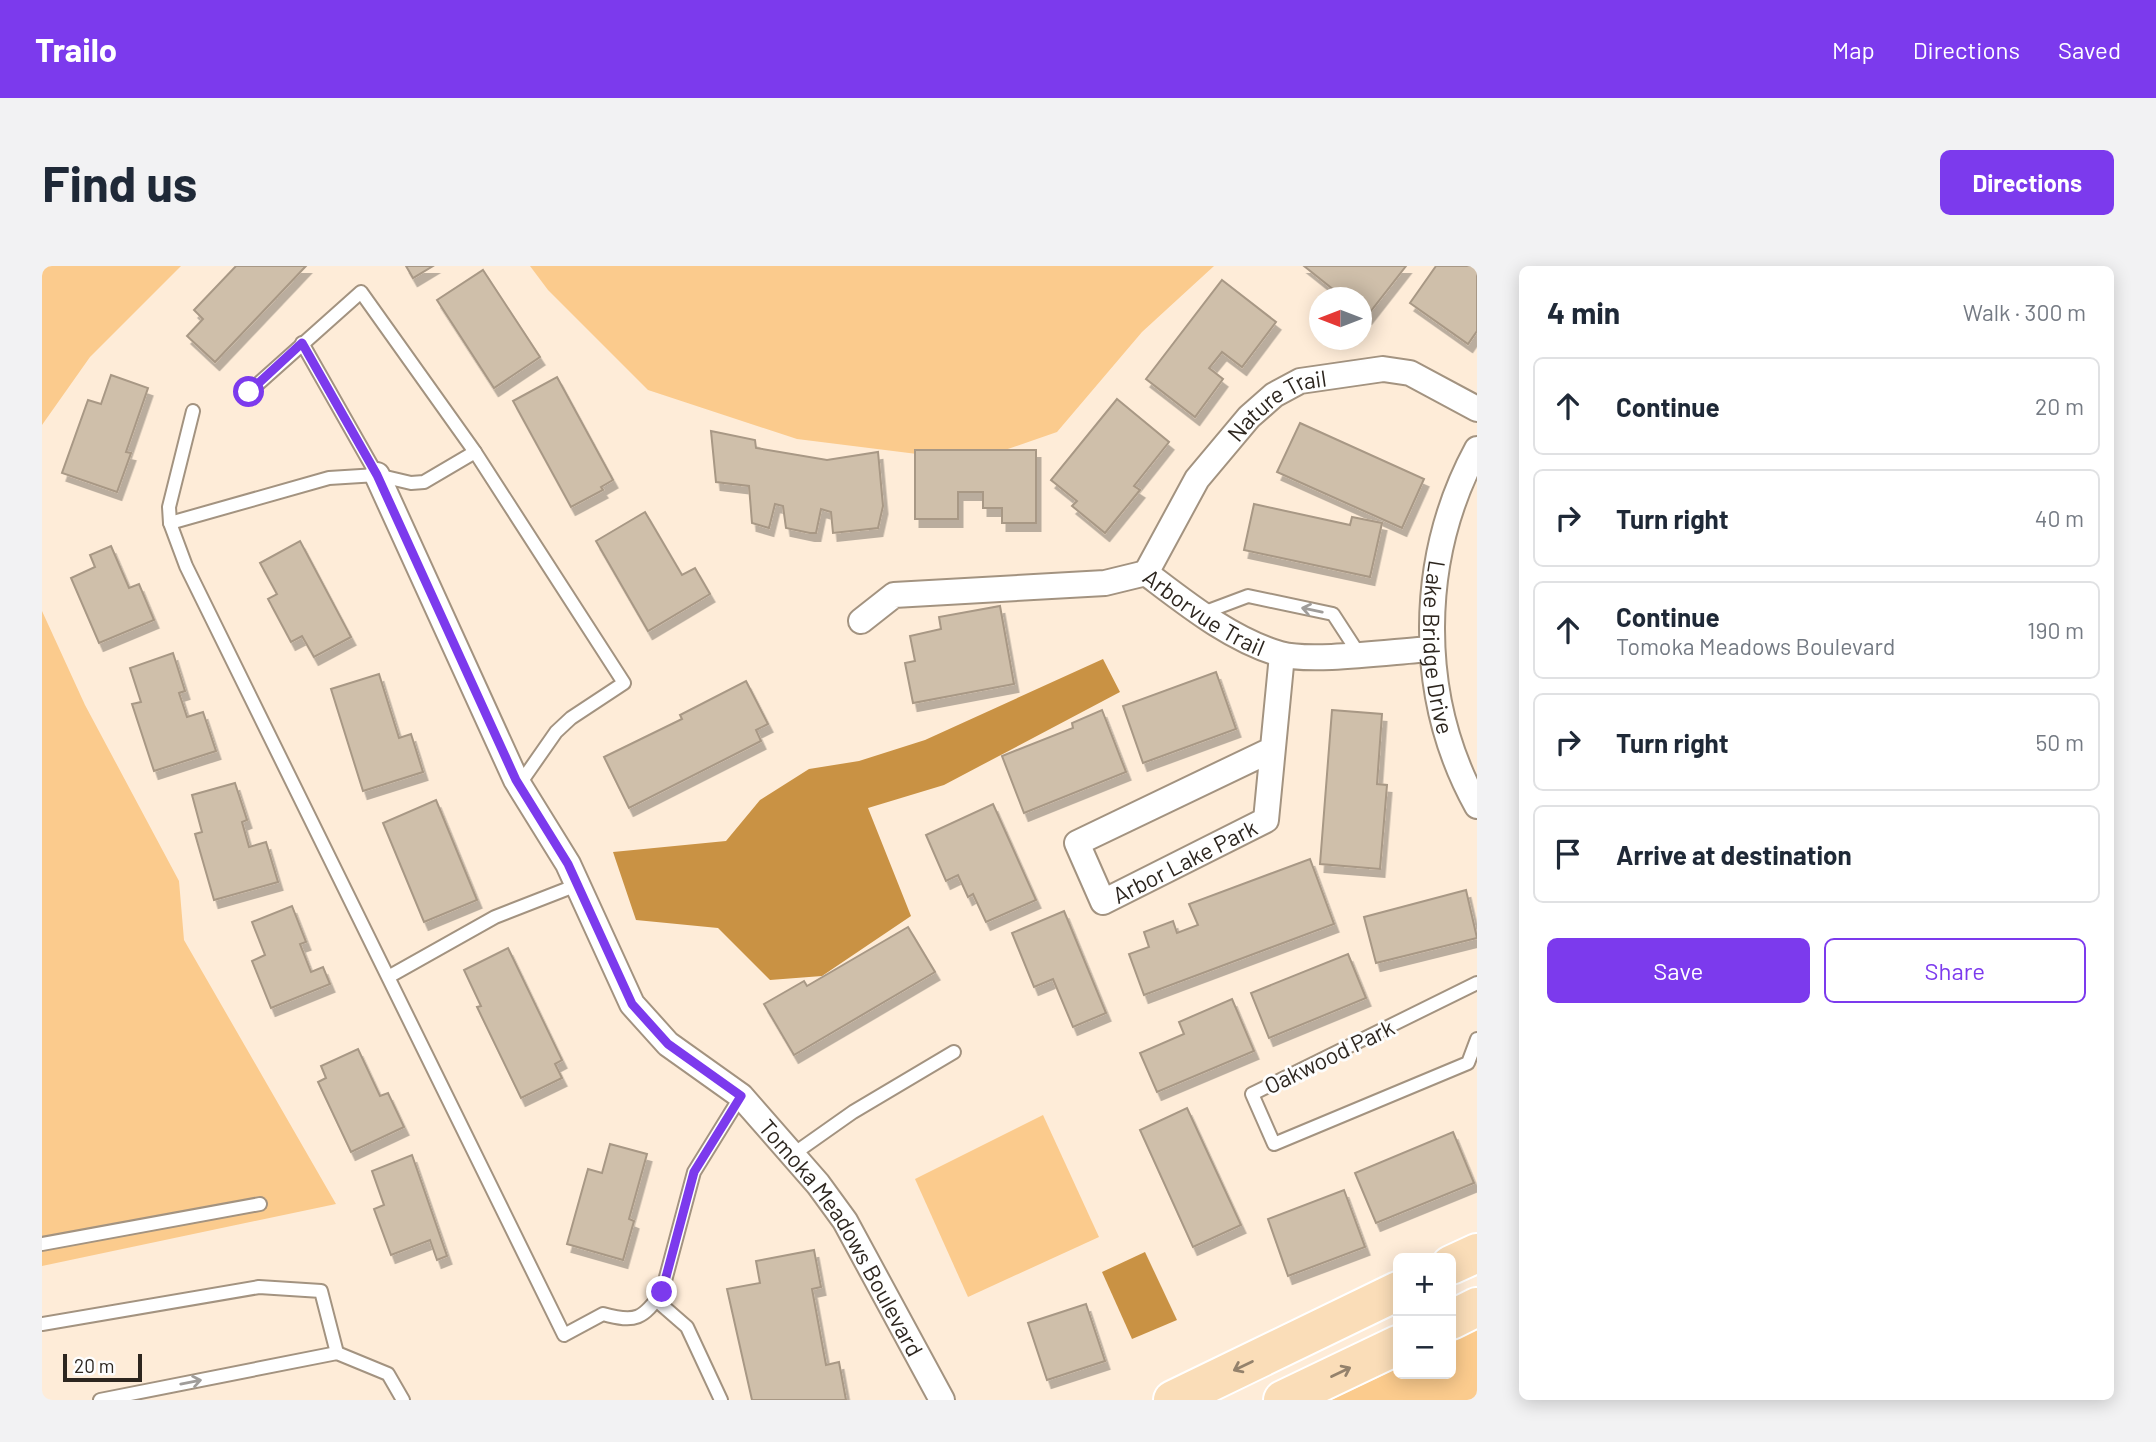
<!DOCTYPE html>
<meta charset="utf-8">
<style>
body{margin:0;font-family:Barlow,sans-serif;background:#f2f2f3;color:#1f2937}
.controls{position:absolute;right:21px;bottom:21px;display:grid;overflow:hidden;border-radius:10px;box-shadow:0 4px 18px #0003}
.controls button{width:63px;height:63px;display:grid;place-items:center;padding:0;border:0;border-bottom:2px solid #e0e1e3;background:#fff;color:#1f2937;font:35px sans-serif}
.compass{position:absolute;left:1267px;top:21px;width:63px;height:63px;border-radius:50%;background:#fff;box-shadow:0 4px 18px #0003;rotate:270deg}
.scale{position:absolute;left:21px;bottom:18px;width:79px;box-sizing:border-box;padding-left:7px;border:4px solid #2d261f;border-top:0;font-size:19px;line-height:24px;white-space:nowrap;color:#2d261f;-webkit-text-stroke:5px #fdfdfd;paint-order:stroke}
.stop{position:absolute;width:21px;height:21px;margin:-16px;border:5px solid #7c3aed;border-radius:50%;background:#fff}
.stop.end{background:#7c3aed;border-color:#fff;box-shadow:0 2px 7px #0008}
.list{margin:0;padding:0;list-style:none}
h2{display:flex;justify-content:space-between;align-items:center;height:91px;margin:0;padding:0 28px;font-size:30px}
h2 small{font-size:23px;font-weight:400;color:#747a83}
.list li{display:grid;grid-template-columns:46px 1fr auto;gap:21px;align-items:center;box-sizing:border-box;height:98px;margin:0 14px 14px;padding:0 14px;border:2px solid #e0e1e3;border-radius:10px}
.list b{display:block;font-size:26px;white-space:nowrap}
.list p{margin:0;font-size:23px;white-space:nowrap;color:#747a83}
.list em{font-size:23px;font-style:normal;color:#747a83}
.actions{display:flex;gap:14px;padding:21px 28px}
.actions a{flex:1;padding:16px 0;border:2px solid #7c3aed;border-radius:10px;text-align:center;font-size:24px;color:#7c3aed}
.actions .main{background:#7c3aed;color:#fff}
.icon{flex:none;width:38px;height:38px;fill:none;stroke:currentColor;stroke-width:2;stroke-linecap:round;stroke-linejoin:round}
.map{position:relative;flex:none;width:1435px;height:1134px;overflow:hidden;border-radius:10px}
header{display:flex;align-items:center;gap:42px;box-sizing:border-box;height:98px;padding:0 35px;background:#7c3aed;color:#fff}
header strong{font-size:33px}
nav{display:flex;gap:38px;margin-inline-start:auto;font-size:24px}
.intro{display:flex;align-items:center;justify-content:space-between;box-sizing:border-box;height:168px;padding:0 42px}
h1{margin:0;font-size:49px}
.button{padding:18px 32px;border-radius:10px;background:#7c3aed;color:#fff;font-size:24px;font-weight:700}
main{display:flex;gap:42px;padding:0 42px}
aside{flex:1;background:#fff;border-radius:10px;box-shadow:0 4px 18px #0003}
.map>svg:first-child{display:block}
.green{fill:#fbcb8d}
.water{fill:#c99244}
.building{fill:#cfbfaa;stroke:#a89885;stroke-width:2;filter:url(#shadow)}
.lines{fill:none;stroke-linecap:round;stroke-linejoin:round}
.service-casing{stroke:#a39380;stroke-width:16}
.minor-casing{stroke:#a39380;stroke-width:28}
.primary-casing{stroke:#fff;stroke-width:42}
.service{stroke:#fff;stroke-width:12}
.minor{stroke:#fff;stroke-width:24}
.primary{stroke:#faddb8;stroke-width:38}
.oneway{stroke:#a09d9a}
.oneway2{stroke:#94826c}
.route{stroke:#7c3aed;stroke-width:9}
.labels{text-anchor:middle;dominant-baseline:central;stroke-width:6;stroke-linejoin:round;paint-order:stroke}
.street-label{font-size:23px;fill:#2d261f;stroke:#fdfdfd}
</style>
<header>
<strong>Trailo</strong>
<nav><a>Map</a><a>Directions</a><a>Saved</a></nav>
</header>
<div class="intro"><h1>Find us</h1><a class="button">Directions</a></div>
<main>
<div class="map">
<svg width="1435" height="1134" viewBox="0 0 1435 1134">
<defs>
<filter id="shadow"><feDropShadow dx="4.5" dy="8" stdDeviation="0" flood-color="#0004"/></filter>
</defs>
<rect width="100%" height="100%" fill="#feecd8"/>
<!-- green -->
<g class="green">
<polygon points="0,0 139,0 48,91 0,159"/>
<polygon points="488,0 1172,0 1100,66 1015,166 931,195 755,173 606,124 506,24"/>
<polygon points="0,345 43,439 137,615 142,674 294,938 0,1000"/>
<polygon points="1001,849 1057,971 926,1031 873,913"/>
<polygon points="1435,1064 1435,1134 1289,1134 1356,1102 1356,1108 1409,1108 1409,1076"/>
</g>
<!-- water -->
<g class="water">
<polygon points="1061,393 1078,426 902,519 826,542 869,650 780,710 728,714 676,662 594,654 571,586 684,575 718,534 767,503 817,495 883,474"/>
<polygon points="1103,986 1135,1054 1090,1073 1060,1006"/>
</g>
<!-- building -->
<g class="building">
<polygon points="194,0 264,0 173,96 145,70 161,53 152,44"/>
<polygon points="364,0 391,0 371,12"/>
<polygon points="1262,0 1364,0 1325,50 1320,45 1320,32 1302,32"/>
<polygon points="1394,0 1435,0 1435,65 1426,78 1368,37"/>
<polygon points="441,4 498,91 452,122 395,34"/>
<polygon points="1180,14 1234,56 1200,101 1180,86 1167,102 1181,113 1153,151 1104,113"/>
<polygon points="69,109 106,122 84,186 89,187 75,226 20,207 46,134 59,138"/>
<polygon points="515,111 571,214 559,221 561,224 529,241 471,135"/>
<polygon points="1075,133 1127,176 1092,220 1098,224 1063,267 1030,240 1035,235 1009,214"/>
<polygon points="1258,157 1382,213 1360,262 1235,206"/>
<polygon points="669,165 713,174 714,182 785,194 836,186 841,240 836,262 791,267 789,246 779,243 774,267 768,267 744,262 741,240 733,238 727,262 710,257 707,220 674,216"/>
<polygon points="873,184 994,184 994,257 960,257 960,242 941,242 941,226 916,226 916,253 873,253"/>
<polygon points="1212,238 1308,259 1310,251 1340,257 1328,311 1202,284"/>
<polygon points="603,246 640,309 653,302 668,328 606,365 554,275"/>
<polygon points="258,275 309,371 272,391 260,370 249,376 226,333 235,328 218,297"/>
<polygon points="69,280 87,322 97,318 112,354 57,377 29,312 53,301 48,289"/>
<polygon points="958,340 972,418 871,437 863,397 873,395 868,370 899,363 897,351"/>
<polygon points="131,387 143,425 137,427 145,451 161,446 174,485 112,505 90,438 99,436 88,402"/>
<polygon points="1174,406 1194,463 1101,497 1081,440"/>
<polygon points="337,408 357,472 369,468 381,506 321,525 289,423"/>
<polygon points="704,415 726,458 714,464 719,475 587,542 562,491 640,453 638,449"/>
<polygon points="1060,444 1084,506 982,547 960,490 1031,462 1030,457"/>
<polygon points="1290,444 1340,448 1335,518 1345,519 1338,603 1278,598"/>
<polygon points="193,517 205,554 200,556 207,581 224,576 236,616 172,634 153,568 160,566 150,529"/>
<polygon points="394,534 435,634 382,656 341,557"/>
<polygon points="951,538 994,634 944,656 931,628 926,631 916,609 904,615 884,569"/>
<polygon points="1268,593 1292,658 1102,729 1087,688 1107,681 1102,666 1131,655 1135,667 1156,659 1147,638"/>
<polygon points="1424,624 1435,672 1334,697 1322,651"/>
<polygon points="250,640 264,676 258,678 269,706 281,701 288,718 229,742 210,695 223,689 210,656"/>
<polygon points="1022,645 1064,747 1031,761 1011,713 992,721 970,667"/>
<polygon points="866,661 893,706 752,789 722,738 762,715 765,720"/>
<polygon points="466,682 520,794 513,798 520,812 479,832 435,741 439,740 422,704"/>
<polygon points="1306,688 1324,732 1227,772 1209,727"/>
<polygon points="1190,733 1212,785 1115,826 1098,787 1142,768 1137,756"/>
<polygon points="316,783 338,830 346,827 362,861 309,886 276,816 284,812 279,800"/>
<polygon points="1145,842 1199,959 1151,981 1098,864"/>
<polygon points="1411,866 1432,917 1334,957 1313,907"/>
<polygon points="568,878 605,888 587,953 592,955 581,994 525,978 546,903 560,907"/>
<polygon points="370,889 405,990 395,994 388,974 349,989 332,943 342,939 330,905"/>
<polygon points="1302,924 1323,981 1246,1010 1226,953"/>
<polygon points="772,984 779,1021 770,1023 784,1099 797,1096 804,1134 710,1134 685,1023 718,1017 714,995"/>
<polygon points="1044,1038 1063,1095 1005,1114 986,1057"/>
</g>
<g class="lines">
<!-- service casing -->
<g class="service-casing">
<g id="service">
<polyline points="260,77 335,209"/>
<polyline points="207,126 319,26 433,186 582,417 529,452 514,466 477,519"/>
<path d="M 151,145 L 127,241 L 128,257 L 144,300 L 522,1069 L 561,1048 C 594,1057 601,1053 620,1026 L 652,906 L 699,830"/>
<polyline points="128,257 287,212 335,209 369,217 382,216 433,186"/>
<polyline points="1158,348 1206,330 1291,348 1317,388"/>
<polyline points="348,710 453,651 535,619"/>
<polyline points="1435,717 1210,828 1232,878 1426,797 1435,773"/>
<polyline points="750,889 811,846 912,786"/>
<polyline points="0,978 218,938"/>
<polyline points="614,1034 645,1061 679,1134"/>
<polyline points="0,1058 217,1021 279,1025 295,1087"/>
<polyline points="58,1134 295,1087 346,1108 361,1134"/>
</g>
</g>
<!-- minor casing -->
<g class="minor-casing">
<g id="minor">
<path id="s1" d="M 1435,183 C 1376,292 1374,430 1435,540"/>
<path id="s2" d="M 335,209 L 474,514 L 526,598 L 590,738 L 626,778 L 699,830 L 776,918 L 803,955 L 900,1134"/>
<path id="s3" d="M 1104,307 L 1155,213 L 1207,151 L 1232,129 L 1258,115 L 1341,103 L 1368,107 L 1435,143"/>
<path id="s4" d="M 819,355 L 852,329 L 1063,317 L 1104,307 C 1145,338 1188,373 1238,388 C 1270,397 1353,385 1390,383"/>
<path id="s5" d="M 1229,484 L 1035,577 L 1061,636 L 1224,554 L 1240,389"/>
</g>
</g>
<!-- primary casing -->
<g class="primary-casing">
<g id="primary">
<polyline points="1409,999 1435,987"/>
<polyline points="1409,1054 1435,1041"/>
<polyline points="1131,1134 1356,1025"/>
<polyline points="1241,1134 1356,1079"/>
</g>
</g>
<!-- service -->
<use href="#service" class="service"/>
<!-- minor -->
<use href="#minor" class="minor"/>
<!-- primary -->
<use href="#primary" class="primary"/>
</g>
<!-- one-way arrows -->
<defs><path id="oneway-shaft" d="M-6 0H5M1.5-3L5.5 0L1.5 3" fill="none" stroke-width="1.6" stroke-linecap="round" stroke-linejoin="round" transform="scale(1.75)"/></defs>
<g class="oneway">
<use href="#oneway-shaft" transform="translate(1270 344) rotate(-168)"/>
<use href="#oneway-shaft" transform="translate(149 1116) rotate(-11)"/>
</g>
<g class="oneway2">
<use href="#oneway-shaft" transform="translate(1201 1100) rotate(154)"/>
<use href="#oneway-shaft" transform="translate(1299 1106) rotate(-26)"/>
</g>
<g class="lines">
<!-- route -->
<polyline class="route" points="207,126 260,77 335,209 474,514 526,598 590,738 626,778 699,830 652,906 620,1026"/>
</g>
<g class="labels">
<!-- street labels -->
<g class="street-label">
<text stroke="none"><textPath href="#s3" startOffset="219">Nature Trail</textPath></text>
<text stroke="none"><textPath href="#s4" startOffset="366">Arborvue Trail</textPath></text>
<text stroke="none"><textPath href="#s1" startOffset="206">Lake Bridge Drive</textPath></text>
<text stroke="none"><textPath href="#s5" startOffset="371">Arbor Lake Park</textPath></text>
<text transform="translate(1287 790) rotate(-26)">Oakwood Park</text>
<text stroke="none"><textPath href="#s2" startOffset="906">Tomoka Meadows Boulevard</textPath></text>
</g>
</g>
</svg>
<div class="controls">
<button>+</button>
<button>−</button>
</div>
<svg class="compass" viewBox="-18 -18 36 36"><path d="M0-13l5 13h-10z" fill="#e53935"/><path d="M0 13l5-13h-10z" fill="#747a83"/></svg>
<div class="scale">20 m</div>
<div class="stop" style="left:207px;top:126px"></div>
<div class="stop end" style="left:620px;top:1026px"></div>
</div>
<aside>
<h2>4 min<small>Walk · 300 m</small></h2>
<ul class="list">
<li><svg class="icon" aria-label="ahead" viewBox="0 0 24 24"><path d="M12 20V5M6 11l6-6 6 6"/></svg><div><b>Continue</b></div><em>20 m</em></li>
<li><svg class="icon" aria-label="right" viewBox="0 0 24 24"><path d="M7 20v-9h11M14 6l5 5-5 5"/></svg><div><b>Turn right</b></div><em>40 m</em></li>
<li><svg class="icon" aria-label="ahead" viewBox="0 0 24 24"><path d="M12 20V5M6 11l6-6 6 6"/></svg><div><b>Continue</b><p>Tomoka Meadows Boulevard</p></div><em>190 m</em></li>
<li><svg class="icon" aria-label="right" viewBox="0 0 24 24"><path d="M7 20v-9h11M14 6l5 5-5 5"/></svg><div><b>Turn right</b></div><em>50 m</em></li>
<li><svg class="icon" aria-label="arrive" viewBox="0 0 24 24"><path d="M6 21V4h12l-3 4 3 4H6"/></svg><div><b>Arrive at destination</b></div></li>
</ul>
<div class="actions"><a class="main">Save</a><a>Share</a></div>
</aside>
</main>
